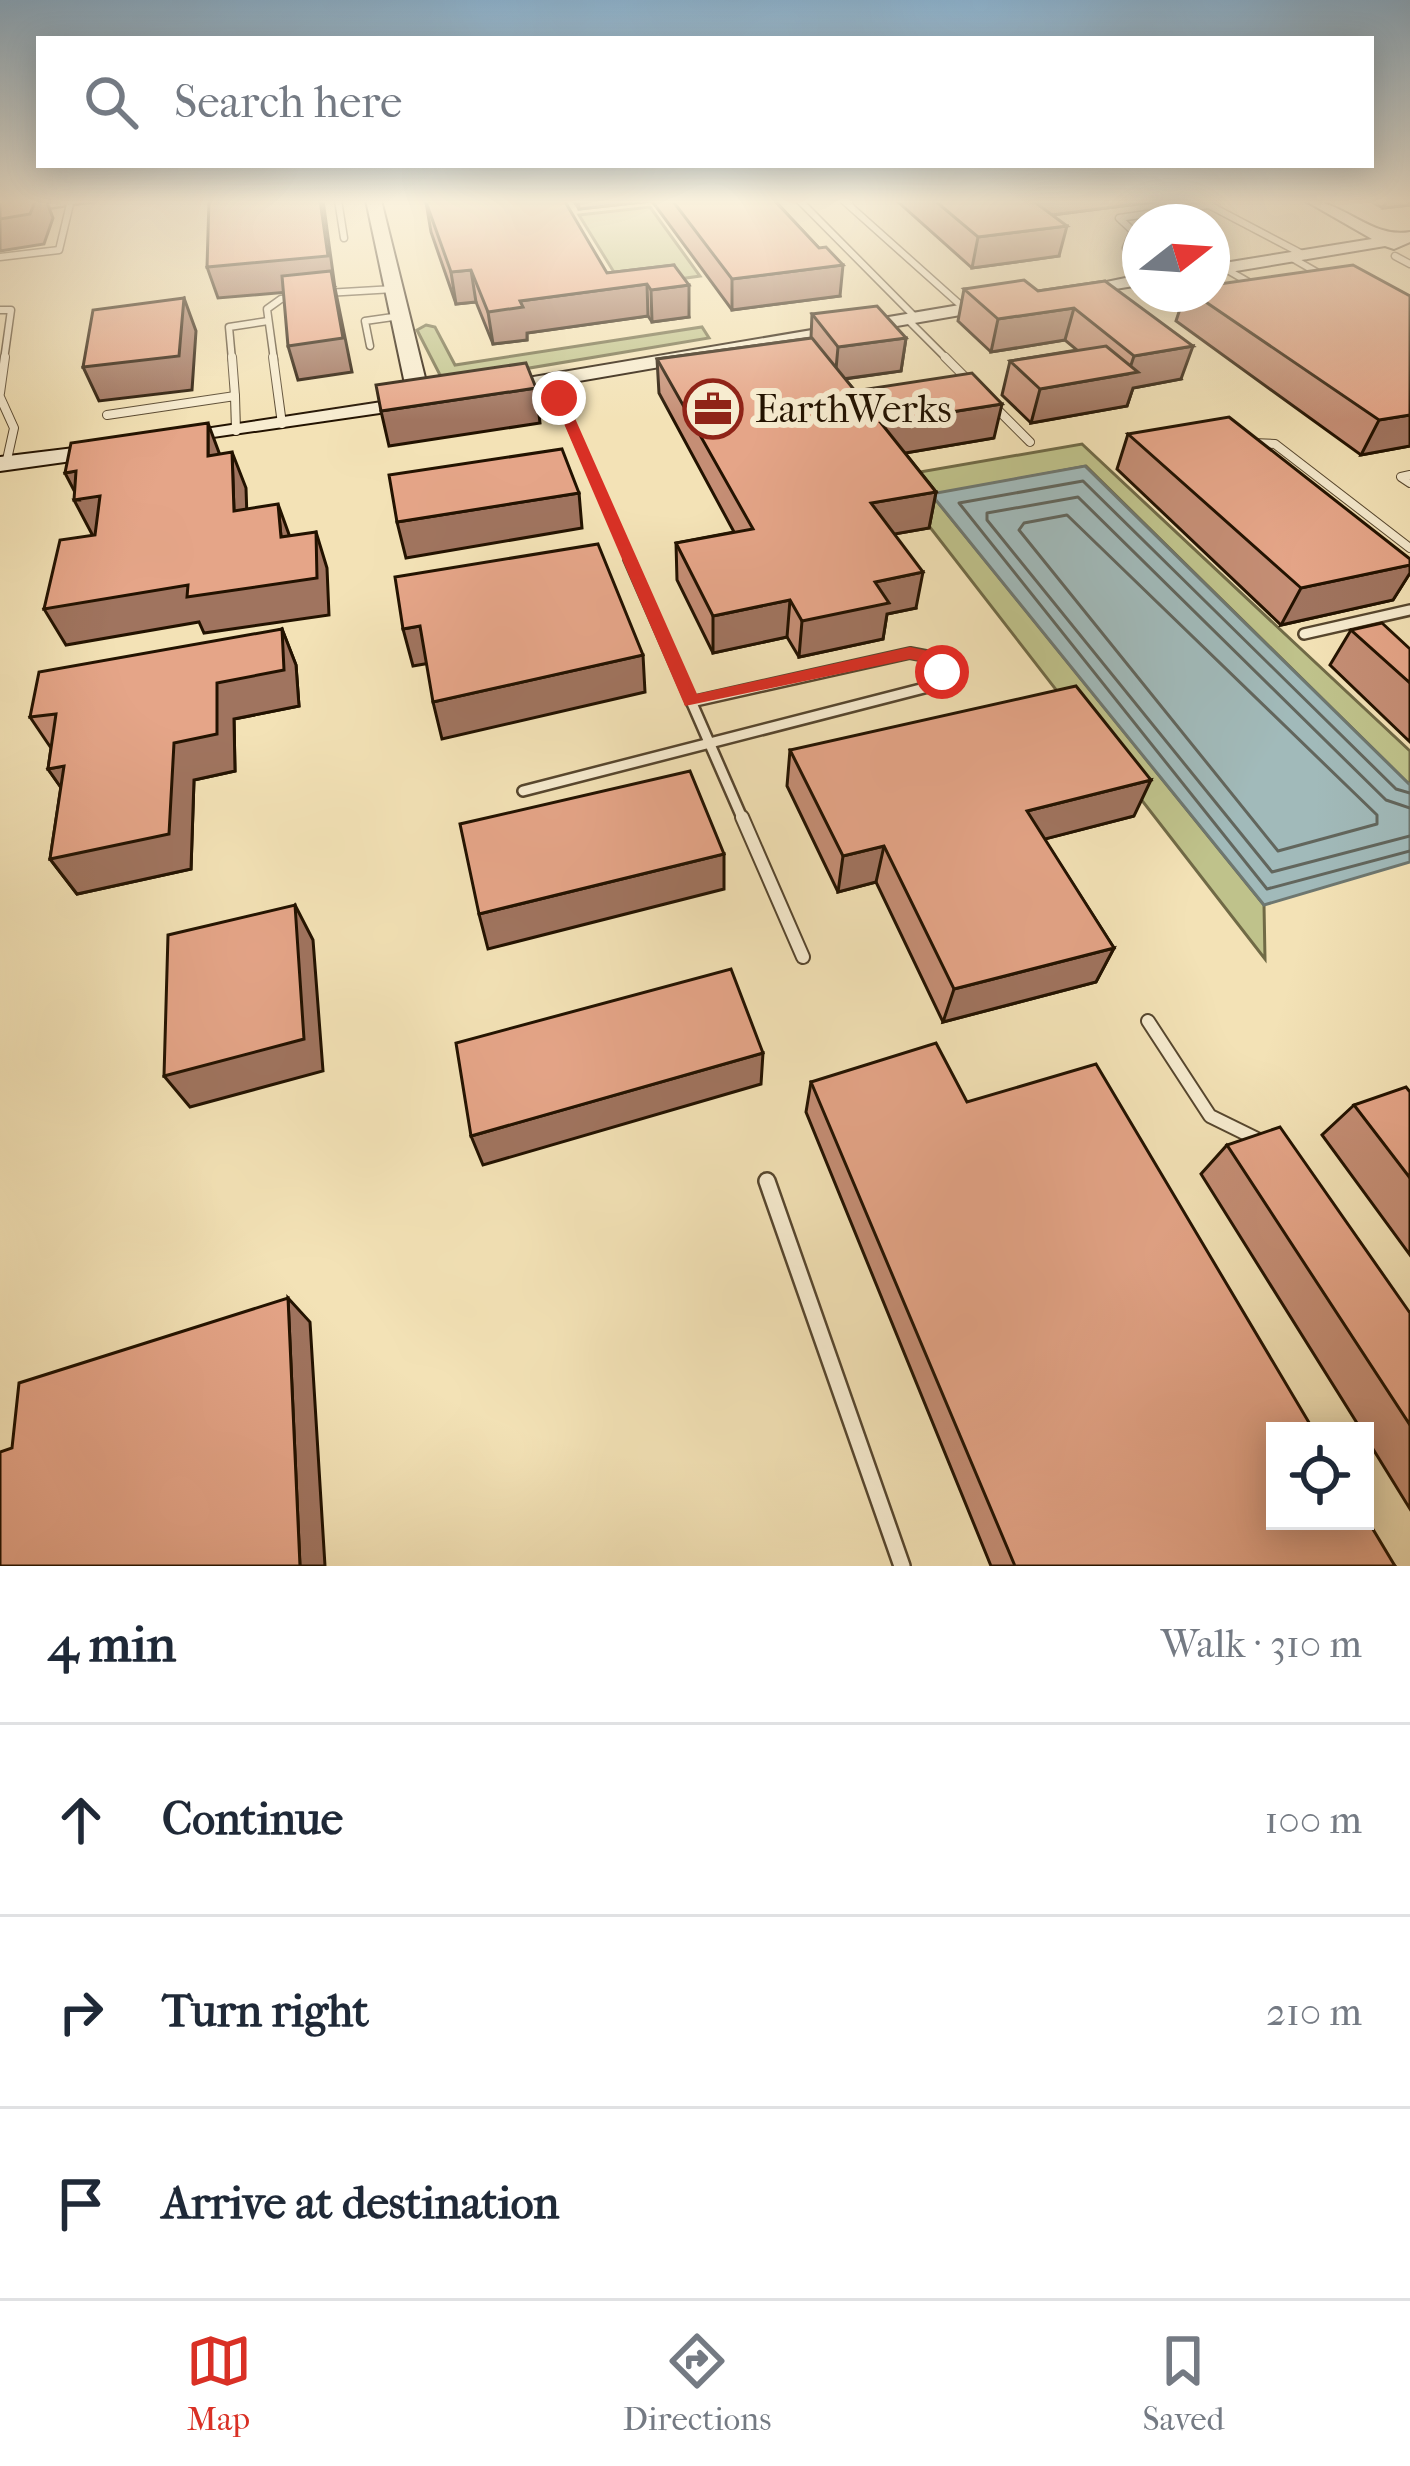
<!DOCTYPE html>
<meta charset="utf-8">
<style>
body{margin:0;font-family:"IM FELL French Canon",serif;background:#f2f2f3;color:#1f2937}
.controls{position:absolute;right:36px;bottom:36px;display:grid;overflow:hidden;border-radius:0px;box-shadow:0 6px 30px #0003}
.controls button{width:108px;height:108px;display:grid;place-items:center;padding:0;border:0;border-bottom:3px solid #e0e1e3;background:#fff;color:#1f2937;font:60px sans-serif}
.compass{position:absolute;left:1122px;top:204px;width:108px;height:108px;border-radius:50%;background:#fff;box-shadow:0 6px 30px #0003;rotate:73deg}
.stop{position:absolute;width:36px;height:36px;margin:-27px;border:9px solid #d93025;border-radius:50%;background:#fff}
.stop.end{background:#d93025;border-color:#fff;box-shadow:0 3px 12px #0008}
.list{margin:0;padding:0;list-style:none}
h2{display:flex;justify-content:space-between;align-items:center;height:156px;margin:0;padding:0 48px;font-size:51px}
h2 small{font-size:39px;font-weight:400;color:#747a83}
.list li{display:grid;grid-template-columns:78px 1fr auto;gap:36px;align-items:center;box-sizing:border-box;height:192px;padding:0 48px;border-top:3px solid #e0e1e3}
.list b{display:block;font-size:45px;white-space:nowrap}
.list em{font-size:39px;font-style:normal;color:#747a83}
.icon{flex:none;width:66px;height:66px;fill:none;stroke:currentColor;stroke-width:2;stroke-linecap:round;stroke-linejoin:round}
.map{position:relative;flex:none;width:1410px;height:1566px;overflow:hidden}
.search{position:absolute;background:#fff;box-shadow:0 6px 30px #0003;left:36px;right:36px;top:36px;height:132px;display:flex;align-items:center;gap:30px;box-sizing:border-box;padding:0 42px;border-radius:0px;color:#747a83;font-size:45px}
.sheet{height:732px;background:#fff}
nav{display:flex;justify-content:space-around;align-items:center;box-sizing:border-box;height:168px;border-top:3px solid #e0e1e3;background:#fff;font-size:33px;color:#747a83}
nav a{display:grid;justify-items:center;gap:6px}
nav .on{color:#d93025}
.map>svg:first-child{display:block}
.green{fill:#bfc28b;stroke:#706a46;stroke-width:3}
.water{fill:#a1baba;stroke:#6e7770;stroke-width:3}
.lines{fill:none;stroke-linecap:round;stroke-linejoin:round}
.shore{stroke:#62665d;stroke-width:3}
.lane-far4-casing{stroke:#56462e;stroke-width:9}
.lane-far3-casing{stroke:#56462e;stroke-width:10}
.lane-far2-casing{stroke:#56462e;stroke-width:14}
.lane-far1-casing{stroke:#56462e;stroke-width:16}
.lane-casing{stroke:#56462e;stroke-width:20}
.street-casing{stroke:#56462e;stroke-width:5}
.secondary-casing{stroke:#221200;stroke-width:4}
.lane-far4{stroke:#f7ecd0;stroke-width:6}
.lane-far3{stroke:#f7ecd0;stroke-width:8}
.lane-far2{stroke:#f7ecd0;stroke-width:9}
.lane-far1{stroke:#f7ecd0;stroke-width:12}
.lane{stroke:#f7ecd0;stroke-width:15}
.street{fill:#f7ecd0;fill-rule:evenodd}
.secondary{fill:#f7ecd0;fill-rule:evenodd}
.wall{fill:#c58e75;stroke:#221200;stroke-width:3}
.shaded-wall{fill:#a0745f;stroke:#221200;stroke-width:3}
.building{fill:#e5a588;stroke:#221200;stroke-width:3}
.route{fill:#d93025}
.labels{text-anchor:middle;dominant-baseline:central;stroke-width:12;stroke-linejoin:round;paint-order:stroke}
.far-poi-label{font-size:39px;fill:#221200;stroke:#f7ecd0;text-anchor:start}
</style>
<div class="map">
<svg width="1410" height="1566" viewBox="0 0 1410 1566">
<rect width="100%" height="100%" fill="#f3e2b6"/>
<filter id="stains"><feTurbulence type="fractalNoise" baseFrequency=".00167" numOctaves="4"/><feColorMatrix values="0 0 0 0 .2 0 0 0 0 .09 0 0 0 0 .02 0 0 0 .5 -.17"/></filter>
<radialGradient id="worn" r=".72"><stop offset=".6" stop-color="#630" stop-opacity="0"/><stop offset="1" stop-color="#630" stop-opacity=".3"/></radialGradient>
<!-- green -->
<g class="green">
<polygon points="650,207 700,276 623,287 579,215"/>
<polygon points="426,325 435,327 455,365 702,327 709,338 458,380 440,375 417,330"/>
<polygon points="1082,444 1410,751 1410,785 1086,466 932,495 1264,905 1265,959 891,477"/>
</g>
<!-- water -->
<polygon class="water" points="1085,466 1410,785 1410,862 1264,905 931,494"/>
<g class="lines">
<!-- shore -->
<g class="shore">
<polygon points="1067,515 1377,815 1377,824 1278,851 1019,530 1024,523"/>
<polyline points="1410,793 1396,789 1083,481 959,503 1267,889 1410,851"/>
<polyline points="1410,808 1386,800 1078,497 987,513 987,520 1272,872 1410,836"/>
</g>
<!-- lane-far4 casing -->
<g class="lane-far4-casing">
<g id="lane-far4">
<polyline points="338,200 344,238"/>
<polyline points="799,200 916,318"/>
<polyline points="843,200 965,309"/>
<polyline points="1395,256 1410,264"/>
<polyline points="0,257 59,250 70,204"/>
<polyline points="1140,258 1126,248 1133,231 1119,218 1209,205 1306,256"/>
<polyline points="1292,258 1325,277"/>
<polyline points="1224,268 1250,283"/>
<polyline points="326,293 394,289"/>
<polyline points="1167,294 1183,294"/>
<polyline points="0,310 11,310 4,360"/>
<polyline points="907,319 948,360"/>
<polyline points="370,346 365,321 400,316"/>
<polyline points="232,360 229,327 268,321"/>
<polyline points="274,360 267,309 281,299 296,297"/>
</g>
</g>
<!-- lane-far3 casing -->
<g class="lane-far3-casing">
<g id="lane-far3">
<polyline points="232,357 235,396"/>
<polyline points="273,357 282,424"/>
<polyline points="945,357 973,385"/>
<polyline points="551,380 630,562"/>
<polyline points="0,393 5,357"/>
<polyline points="0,397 14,428 6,464"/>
<polyline points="990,402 1030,442"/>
<polyline points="107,415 235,396 236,431"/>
<polyline points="1252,443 1275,444 1410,548"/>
<polyline points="1410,475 1401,477 1410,483"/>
</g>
</g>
<!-- lane-far2 casing -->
<g class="lane-far2-casing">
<g id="lane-far2">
<polyline points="629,559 743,820"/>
<polyline points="1304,634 1410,610"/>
<polyline points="523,791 936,685 942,672 931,657 910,653 691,702"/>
</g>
</g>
<!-- lane-far1 casing -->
<g class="lane-far1-casing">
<g id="lane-far1">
<polyline points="742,817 803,957"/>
<polyline points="1148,1021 1210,1116 1265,1143"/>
</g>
</g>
<!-- lane casing -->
<g class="lane-casing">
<polyline id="lane" points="767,1181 902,1566"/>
</g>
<!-- street casing -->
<g class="street-casing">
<polygon id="street" points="66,200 99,200 0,215 0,209"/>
</g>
<!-- secondary casing -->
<g class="secondary-casing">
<g id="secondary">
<polygon points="366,200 381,200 431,402 428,406 165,444 161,440 172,434 408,398"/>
<path d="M 1304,200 C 1344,200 1370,239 1410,232 L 1410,242 L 1394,249 L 1385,246 L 1212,275 L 1212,265 L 1372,239 Z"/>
<polygon points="1140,275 1140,285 1072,296 1063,291"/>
<polygon points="1001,298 1007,299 1007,307 492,396 482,390 492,384"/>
<polygon points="107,444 118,450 115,455 0,471 0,457"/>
</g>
</g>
<!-- lane-far4 -->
<use href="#lane-far4" class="lane-far4"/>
<!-- lane-far3 -->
<use href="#lane-far3" class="lane-far3"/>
<!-- lane-far2 -->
<use href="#lane-far2" class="lane-far2"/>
<!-- lane-far1 -->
<use href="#lane-far1" class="lane-far1"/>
<!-- lane -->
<use href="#lane" class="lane"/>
<!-- street -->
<use href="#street" class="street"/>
<!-- secondary -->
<use href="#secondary" class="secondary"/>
</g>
<!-- wall -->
<g class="wall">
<polygon points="573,200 774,200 819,248 840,296 732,310 652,201 579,209"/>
<polygon points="896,200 1169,200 1052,215 1059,256 972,268"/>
<polygon points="1368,200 1410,200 1410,205 1383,208"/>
<polygon points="426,202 607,273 674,265 689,317 652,322 648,316 527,333 527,340 493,344 476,302 456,304 431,232"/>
<polygon points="1105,281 1181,379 1133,388 1127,406 1031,423 1002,395 1010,361 1077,350 1065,340 991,352 958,321 964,289 1038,291"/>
<polygon points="1185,294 1410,296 1410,446 1361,455 1176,321"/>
<polygon points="812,314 906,338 901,371 845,379 855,391 994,438 905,453 936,492 929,528 894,534 916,608 887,614 883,639 799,657 787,637 713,653 677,580 676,543 734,532 659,393 657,359 811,338"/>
<polygon points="1128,434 1410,559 1410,573 1393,600 1281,625 1117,469"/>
<polygon points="282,629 296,665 299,706 234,719 235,771 194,780 191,869 77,894 50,859 61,787 48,769 51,748 30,717"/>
<polygon points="1351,630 1410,649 1410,742 1330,665"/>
<polygon points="790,750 1134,816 1044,839 1114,948 1096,982 943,1022 876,882 838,892 787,786"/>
<polygon points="811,1082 967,1102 1395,1566 991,1566 806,1112"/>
<polygon points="1410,1092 1410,1255 1322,1135 1354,1105"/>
<polygon points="1227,1145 1410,1313 1410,1509 1365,1436 1365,1431 1362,1431 1201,1174"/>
</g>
<!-- shaded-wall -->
<g class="shaded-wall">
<polygon points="36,200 46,200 53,218 44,244 0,251 0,219"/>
<polygon points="320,200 323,200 335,288 352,372 298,380 288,346 334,288 218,298 207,267"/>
<polygon points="578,200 652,200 652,201 579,209"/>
<polygon points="1016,200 1169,200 1012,220"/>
<polygon points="1387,200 1410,200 1410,205 1383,208"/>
<polygon points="1067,226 1059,256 972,268 978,237"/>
<polygon points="843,265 840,296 732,310 732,279"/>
<polygon points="471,270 476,302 456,304 451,272"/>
<polygon points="647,284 648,316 527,333 527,340 493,344 488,312 520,301"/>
<polygon points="689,285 689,317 652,322 651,290"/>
<polygon points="184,298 196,331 192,390 99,401 83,367"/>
<polygon points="1074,308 1065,340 991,352 998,319"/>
<polygon points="906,338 901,371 835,380 838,347"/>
<polygon points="1193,346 1181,379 1133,388 1127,406 1031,423 1040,389 1128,374 1134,356"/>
<polygon points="536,388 540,423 389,446 381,411"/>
<polygon points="1002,404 994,438 876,458 881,423"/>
<polygon points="1410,415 1410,446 1361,455 1379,420"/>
<polygon points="208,423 221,458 208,456"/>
<polygon points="232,452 246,488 248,547 234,511"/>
<polygon points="76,471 100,496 118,532 93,536 74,500 79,500 65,473"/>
<polygon points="936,492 929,528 866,539 871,503"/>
<polygon points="579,493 582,528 406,558 397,522"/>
<polygon points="278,504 291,540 281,537"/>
<polygon points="316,532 327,568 329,615 204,633 199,622 66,645 44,609"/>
<polygon points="1410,565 1410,573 1393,600 1281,625 1301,588"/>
<polygon points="923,572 916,608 887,614 883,639 799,657 802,621 875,582"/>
<polygon points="790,600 787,637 713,653 713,616"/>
<polygon points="420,626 430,663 413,666 403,629"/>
<polygon points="282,629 296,665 299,706 234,719 235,771 194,780 191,869 77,894 50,859 174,743 217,683"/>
<polygon points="643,655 645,692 442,739 433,702"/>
<polygon points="64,766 73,805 48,769"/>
<polygon points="1151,780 1134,816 1014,847 1027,811"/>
<polygon points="884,846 876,882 838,892 843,856"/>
<polygon points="724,854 724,889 488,949 479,914"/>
<polygon points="295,905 313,940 323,1071 190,1107 164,1076"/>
<polygon points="1114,948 1096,982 943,1022 954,989"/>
<polygon points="763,1053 761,1084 483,1165 471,1136"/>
<polygon points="288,1298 310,1322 325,1566 300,1566"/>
</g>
<!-- building -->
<g class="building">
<polygon points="0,200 36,200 30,214 0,219"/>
<polygon points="209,200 320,200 328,256 207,267"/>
<polygon points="442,200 564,200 607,273 674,265 689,285 651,290 647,284 520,301 523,307 488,312 471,270 451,272 426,202"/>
<polygon points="672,200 774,200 819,248 826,247 843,265 732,279"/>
<polygon points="934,200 1032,200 1067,226 978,237"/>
<polygon points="1353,265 1410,296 1410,415 1379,420 1194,294 1212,294 1212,285"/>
<polygon points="331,271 343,338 288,346 282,276"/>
<polygon points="1024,280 1038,291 1105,281 1193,346 1134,356 1074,308 998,319 964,289"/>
<polygon points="184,298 179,356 83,367 93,310"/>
<polygon points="877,306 906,338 838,347 812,314"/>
<polygon points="812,338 855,391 972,373 1002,404 881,423 936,492 871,503 923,572 875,582 889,603 802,621 790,600 713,616 676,543 753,529 657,359"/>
<polygon points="1106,346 1138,372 1040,389 1010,361"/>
<polygon points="526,363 536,388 381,411 376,385"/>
<polygon points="1229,417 1410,559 1410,565 1301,588 1128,434"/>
<polygon points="208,423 208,456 232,452 234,511 278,504 281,537 316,532 317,578 187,597 188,585 44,609 60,540 95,535 100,496 74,500 76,471 65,473 71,443"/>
<polygon points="562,449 579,493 397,522 389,475"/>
<polygon points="598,544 643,655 433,702 420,626 403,629 395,577"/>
<polygon points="1382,623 1410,649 1410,683 1351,630"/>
<polygon points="282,629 284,670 217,683 217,734 174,743 169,834 50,859 64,766 48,769 56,714 30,717 39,672"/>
<polygon points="1076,686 1151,780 1027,811 1114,948 954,989 884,846 843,856 790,750"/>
<polygon points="690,771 724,854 479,914 460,824"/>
<polygon points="295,905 304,1039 164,1076 168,935"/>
<polygon points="731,969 763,1053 471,1136 456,1043"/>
<polygon points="936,1043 967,1102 1096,1064 1314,1431 1275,1431 1275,1521 1365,1521 1365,1516 1395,1566 1015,1566 811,1082"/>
<polygon points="1406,1087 1410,1092 1410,1178 1354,1105"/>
<polygon points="1280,1127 1410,1313 1410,1425 1227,1145"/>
<polygon points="288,1298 300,1566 0,1566 0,1452 12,1448 19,1383"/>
</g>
<!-- sky -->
<linearGradient id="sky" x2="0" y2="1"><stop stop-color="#8bb6d6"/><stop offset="0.48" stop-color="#faf2de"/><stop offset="1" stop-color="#faf2de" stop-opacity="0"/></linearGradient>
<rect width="1410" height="420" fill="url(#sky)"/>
<!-- route -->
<polygon class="route" points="559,394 566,398 697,694 910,647 937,653 951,672 948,676 935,676 925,662 910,659 685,706 553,398"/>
<!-- icons -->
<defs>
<g id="office-ring" transform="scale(3)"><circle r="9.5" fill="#f7ecd0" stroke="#8f2418" stroke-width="1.5"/><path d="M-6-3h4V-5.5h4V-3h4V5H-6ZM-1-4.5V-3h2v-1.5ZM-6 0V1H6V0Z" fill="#8f2418"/></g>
</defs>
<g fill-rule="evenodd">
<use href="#office-ring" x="713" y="409"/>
</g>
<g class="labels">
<!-- far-poi labels -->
<g class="far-poi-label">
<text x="755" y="409">EarthWerks</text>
</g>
</g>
<rect width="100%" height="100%" filter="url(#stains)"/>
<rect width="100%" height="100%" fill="url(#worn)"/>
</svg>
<div class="controls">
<button><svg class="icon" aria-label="locate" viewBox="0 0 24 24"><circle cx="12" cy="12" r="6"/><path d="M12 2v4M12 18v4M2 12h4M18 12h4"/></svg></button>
</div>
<svg class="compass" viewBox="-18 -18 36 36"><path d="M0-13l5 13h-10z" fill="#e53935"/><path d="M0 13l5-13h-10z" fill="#747a83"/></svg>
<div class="stop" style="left:942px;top:672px"></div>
<div class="stop end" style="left:559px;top:398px"></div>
<div class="search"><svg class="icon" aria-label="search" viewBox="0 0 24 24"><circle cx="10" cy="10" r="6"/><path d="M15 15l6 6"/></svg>Search here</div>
</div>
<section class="sheet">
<h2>4 min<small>Walk · 310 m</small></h2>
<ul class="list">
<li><svg class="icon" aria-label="ahead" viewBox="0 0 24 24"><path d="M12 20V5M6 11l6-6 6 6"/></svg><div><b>Continue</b></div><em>100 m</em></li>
<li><svg class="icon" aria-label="right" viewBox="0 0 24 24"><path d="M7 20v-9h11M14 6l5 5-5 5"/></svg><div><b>Turn right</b></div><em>210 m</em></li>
<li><svg class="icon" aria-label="arrive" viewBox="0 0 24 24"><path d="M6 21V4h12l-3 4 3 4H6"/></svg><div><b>Arrive at destination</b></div></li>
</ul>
</section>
<nav>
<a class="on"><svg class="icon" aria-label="map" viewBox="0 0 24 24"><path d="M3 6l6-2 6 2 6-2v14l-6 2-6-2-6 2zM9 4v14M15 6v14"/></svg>Map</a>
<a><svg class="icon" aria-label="directions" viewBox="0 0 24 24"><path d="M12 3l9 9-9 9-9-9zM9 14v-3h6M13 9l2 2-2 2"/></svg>Directions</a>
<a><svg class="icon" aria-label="saved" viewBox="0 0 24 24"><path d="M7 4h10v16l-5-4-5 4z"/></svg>Saved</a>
</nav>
